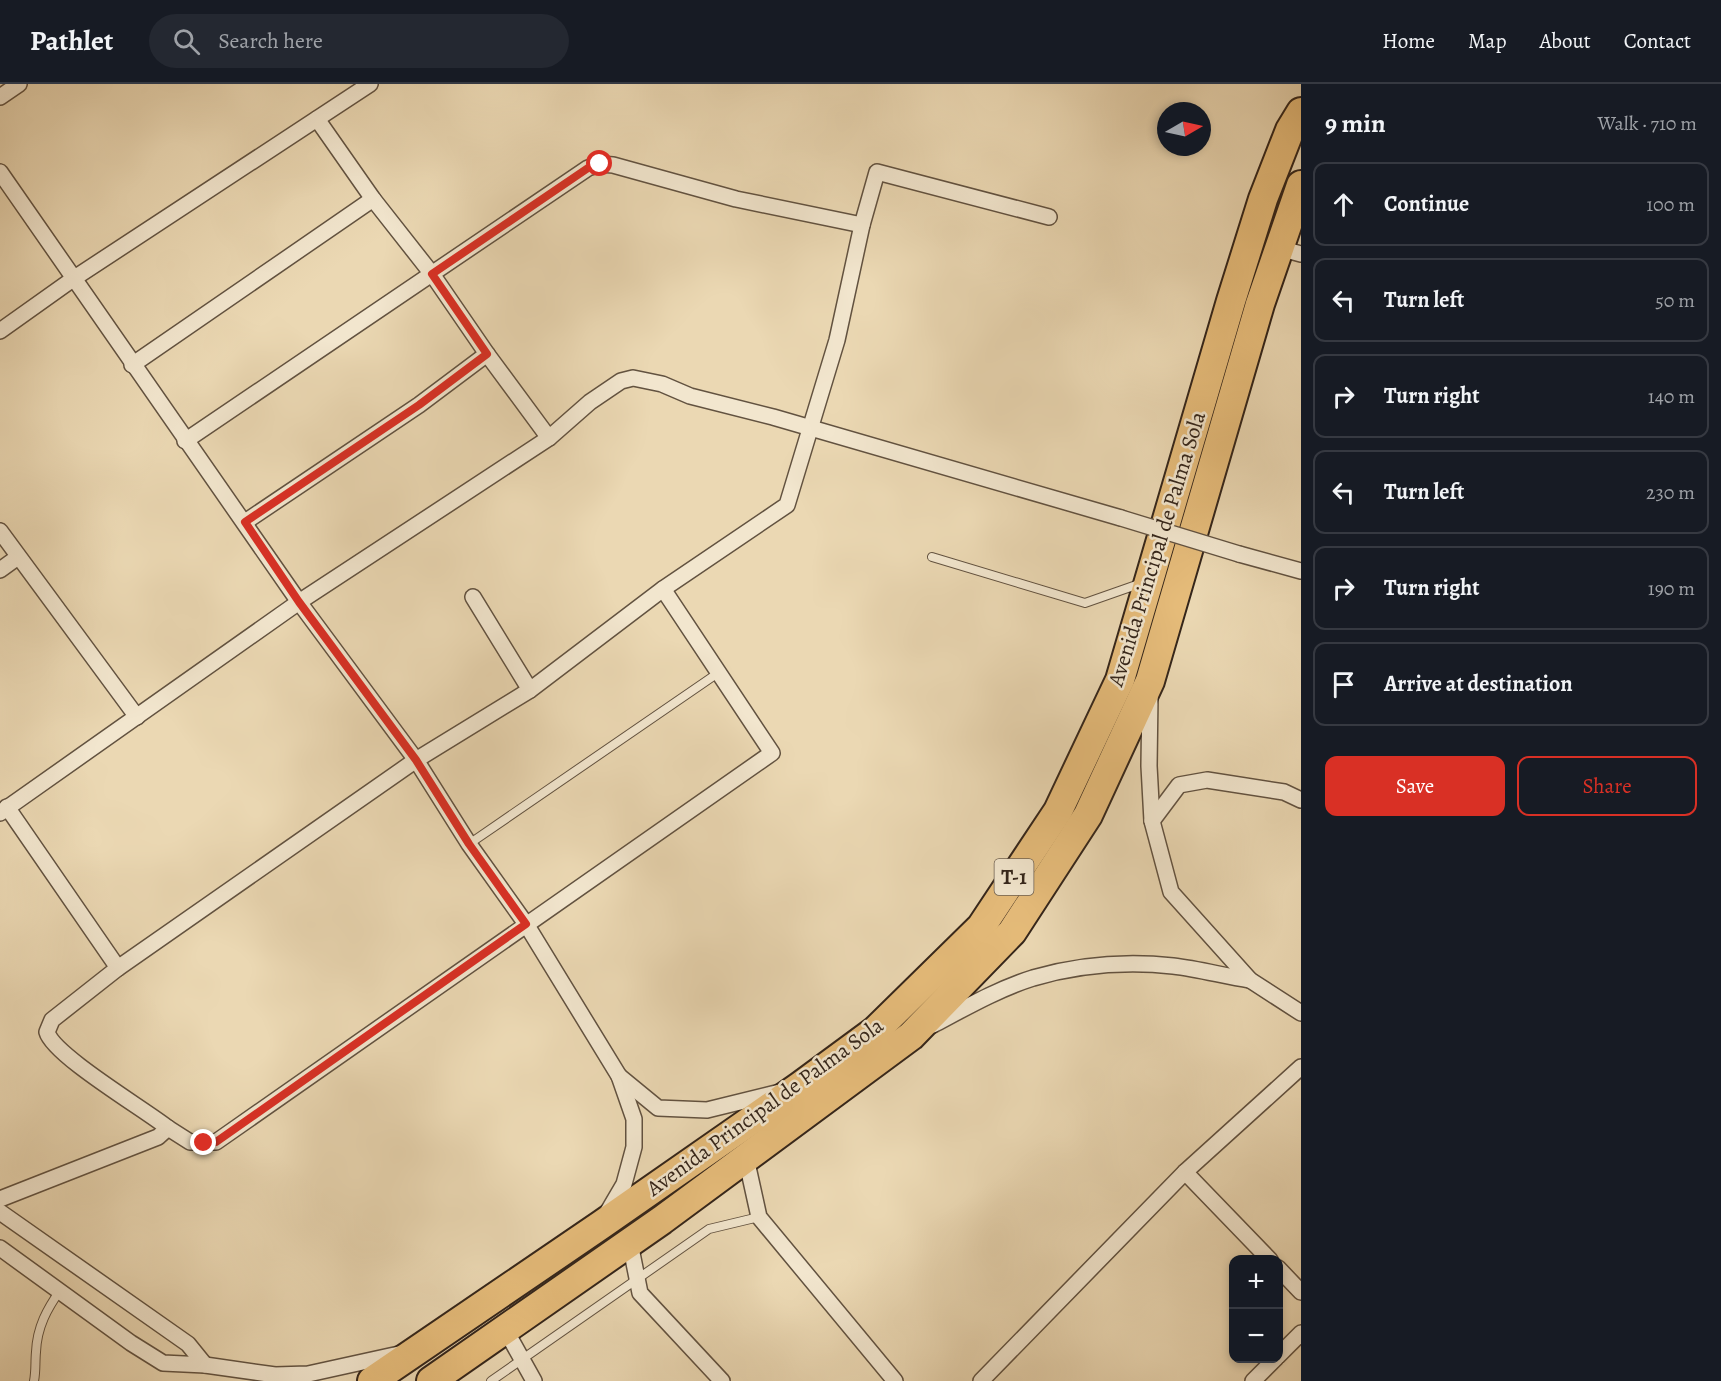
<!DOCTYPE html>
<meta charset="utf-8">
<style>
body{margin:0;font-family:Alegreya,serif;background:#242831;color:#f1f3f6}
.controls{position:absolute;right:18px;bottom:18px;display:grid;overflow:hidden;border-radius:12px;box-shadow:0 3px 9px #0003}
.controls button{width:54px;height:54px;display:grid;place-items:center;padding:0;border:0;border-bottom:2px solid #363941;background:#171b24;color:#f1f3f6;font:30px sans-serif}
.compass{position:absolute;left:1157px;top:18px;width:54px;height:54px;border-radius:50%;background:#171b24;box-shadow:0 3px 9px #0003;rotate:81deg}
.stop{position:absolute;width:18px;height:18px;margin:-14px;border:4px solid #d93025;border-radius:50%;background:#fff}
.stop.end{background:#d93025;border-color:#fff;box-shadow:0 2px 6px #0008}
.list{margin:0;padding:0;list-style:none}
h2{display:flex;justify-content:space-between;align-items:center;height:78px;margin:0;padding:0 24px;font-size:26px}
h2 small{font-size:20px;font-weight:400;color:#9ea1a6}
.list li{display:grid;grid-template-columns:39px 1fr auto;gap:18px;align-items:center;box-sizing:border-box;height:84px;margin:0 12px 12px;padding:0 12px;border:2px solid #363941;border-radius:12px}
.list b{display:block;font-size:22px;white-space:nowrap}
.list em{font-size:20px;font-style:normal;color:#9ea1a6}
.actions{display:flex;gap:12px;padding:18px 24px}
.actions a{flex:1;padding:14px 0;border:2px solid #d93025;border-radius:12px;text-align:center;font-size:21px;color:#d93025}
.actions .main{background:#d93025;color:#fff}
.icon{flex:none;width:33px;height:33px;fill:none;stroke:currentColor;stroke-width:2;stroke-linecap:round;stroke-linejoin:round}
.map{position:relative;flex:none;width:1301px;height:1297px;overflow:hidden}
header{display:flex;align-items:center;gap:36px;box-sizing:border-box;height:84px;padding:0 30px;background:#171b24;border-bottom:2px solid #363941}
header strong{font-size:28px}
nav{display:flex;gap:33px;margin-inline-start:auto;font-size:21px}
.search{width:420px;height:54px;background:#242831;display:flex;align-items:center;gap:15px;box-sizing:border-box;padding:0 21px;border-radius:33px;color:#9ea1a6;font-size:22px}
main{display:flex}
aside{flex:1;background:#171b24}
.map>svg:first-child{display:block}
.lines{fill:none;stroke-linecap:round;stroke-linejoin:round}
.lane-casing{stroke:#625240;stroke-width:10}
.street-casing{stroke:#625240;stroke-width:18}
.highway-casing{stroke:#34251a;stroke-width:32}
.lane{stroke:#f2e6ce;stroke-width:8}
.street{stroke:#f2e6ce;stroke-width:15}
.highway{stroke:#e6bc7a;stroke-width:28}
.street-bridge-casing{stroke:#625240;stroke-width:18;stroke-linecap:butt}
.street-bridge{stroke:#f2e6ce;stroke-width:15}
.route{stroke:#d93025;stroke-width:8}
.labels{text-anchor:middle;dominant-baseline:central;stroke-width:5;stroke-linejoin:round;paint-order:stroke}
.shield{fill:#f2e6ce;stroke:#6d5f50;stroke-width:1.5}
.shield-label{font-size:21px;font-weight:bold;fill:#34251a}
.street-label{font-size:22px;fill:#34251a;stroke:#f2e6ce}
</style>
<header>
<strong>Pathlet</strong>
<div class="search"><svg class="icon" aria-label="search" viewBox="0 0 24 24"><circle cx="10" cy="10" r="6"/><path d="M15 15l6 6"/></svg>Search here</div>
<nav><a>Home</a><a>Map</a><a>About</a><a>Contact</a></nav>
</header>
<main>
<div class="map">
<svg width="1301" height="1297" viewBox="0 0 1301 1297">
<rect width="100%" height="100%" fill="#ebd8b3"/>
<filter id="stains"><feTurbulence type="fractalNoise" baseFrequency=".00333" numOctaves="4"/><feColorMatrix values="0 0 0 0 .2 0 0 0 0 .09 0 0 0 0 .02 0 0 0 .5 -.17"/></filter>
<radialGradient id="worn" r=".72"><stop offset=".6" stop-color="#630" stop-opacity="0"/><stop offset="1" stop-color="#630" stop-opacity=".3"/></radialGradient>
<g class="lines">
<!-- lane casing -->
<g class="lane-casing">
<g id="lane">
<polyline points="932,473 1085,519 1142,499"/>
<polyline points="469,760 718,589"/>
<path d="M 34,1297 C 36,1287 35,1278 36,1268 C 37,1243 47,1225 61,1205"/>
<polyline points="491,1297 709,1145 759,1133"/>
</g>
</g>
<!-- street casing -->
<g class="street-casing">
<g id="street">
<polyline points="0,13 19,0"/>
<polyline points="317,35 373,115 432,190 487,270 549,354"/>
<polyline points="0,88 299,518 416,676 469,760 526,840 619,992 634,1035 634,1063 624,1100 607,1129"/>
<polyline points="1279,164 1301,170"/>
<polyline points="0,247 73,195 370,0"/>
<polyline points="132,281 373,115"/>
<polyline points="185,357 588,84 600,80 613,81 736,115 862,141"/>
<polyline points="245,438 419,321 487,270"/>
<polyline points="0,447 137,633"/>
<polyline points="1239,470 1301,487"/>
<polyline points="0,486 18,473"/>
<polyline points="473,513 530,606"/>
<polyline points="1150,612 1149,682 1152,737 1171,808 1250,896 1301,929"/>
<polyline points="7,723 118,884"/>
<polyline points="0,729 299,518 549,354 590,318 621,297 633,294 662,300 690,312 773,333 1121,434"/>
<polyline points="1152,737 1179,701 1207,696 1284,708 1301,716"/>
<path d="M 933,941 C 965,924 998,905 1033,894 C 1078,881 1126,877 1173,882 C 1199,885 1224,892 1250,896"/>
<polyline points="619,992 658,1024 707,1026 780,1008"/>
<path d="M 168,1044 C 144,1025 53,971 47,948 L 52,936 L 118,884 L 416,676 L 530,606 L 663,505 L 787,421 L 837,256 L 862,141 L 877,88 L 1049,133"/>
<polyline points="746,1074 759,1133 895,1297"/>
<polyline points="1185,1088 1270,1176"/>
<polyline points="0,1115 158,1053 168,1044 190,1058 216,1058 772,669 663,505"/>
<polyline points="0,1128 188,1260 205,1281"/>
<polyline points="630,1159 640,1209 722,1297"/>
<polyline points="0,1164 131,1259 163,1279 205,1281 275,1291 308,1290 399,1270"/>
<polyline points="1278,1184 1301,1208"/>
<polyline points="505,1245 534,1297"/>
<polyline points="1278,1272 1301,1249"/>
<polyline points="981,1297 1185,1088 1301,983"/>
<polyline points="1253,1297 1276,1274"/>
</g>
</g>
<!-- highway casing -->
<g class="highway-casing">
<g id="highway">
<polyline points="372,1297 601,1141 799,1003 875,947 981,843 1058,727 1120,596 1231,217 1263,115 1290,46 1301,28"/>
<polyline points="431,1297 662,1136 911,952 1012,848 1088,731 1150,597 1260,220 1301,101"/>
</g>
</g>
<!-- lane -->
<use href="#lane" class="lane"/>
<!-- street -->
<use href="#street" class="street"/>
<!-- highway -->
<use href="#highway" class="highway"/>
<!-- street-bridge casing -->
<g class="street-bridge-casing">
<polyline id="street-bridge" points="1121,434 1239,470"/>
</g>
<!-- street-bridge -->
<use href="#street-bridge" class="street-bridge"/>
</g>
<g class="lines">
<!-- route -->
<polyline class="route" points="204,1059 216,1058 526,840 469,760 416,676 299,518 245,438 419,321 487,270 432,190 588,84 600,80"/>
</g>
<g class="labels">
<!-- shield labels -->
<rect class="shield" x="994.5" y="775" width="39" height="36" rx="4.5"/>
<g class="shield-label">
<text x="1014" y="793">T-1</text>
</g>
<!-- street labels -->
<g class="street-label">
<text transform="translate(1157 465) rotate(-73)">Avenida Principal de Palma Sola</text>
<text transform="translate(765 1023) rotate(-36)">Avenida Principal de Palma Sola</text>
</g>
</g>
<rect width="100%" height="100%" filter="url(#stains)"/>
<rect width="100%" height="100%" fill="url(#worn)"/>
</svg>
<div class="controls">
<button>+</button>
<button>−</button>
</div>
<svg class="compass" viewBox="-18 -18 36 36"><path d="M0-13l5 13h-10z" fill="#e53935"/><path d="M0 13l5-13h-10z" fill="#9ea1a6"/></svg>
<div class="stop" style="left:600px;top:80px"></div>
<div class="stop end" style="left:204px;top:1059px"></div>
</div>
<aside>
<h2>9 min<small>Walk · 710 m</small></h2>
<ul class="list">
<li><svg class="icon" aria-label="ahead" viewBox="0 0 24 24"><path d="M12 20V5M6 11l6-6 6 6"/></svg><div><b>Continue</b></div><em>100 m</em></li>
<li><svg class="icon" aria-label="left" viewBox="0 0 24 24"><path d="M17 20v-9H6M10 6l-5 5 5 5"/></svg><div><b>Turn left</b></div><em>50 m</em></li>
<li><svg class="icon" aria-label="right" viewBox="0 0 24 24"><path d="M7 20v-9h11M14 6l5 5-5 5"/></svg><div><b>Turn right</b></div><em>140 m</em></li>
<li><svg class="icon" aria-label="left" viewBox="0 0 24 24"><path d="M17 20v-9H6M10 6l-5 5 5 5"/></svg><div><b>Turn left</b></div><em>230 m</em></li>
<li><svg class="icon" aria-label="right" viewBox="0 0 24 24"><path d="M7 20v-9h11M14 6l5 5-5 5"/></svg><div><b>Turn right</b></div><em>190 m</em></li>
<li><svg class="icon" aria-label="arrive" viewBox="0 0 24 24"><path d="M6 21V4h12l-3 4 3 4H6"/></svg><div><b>Arrive at destination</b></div></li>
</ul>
<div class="actions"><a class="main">Save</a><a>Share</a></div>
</aside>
</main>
